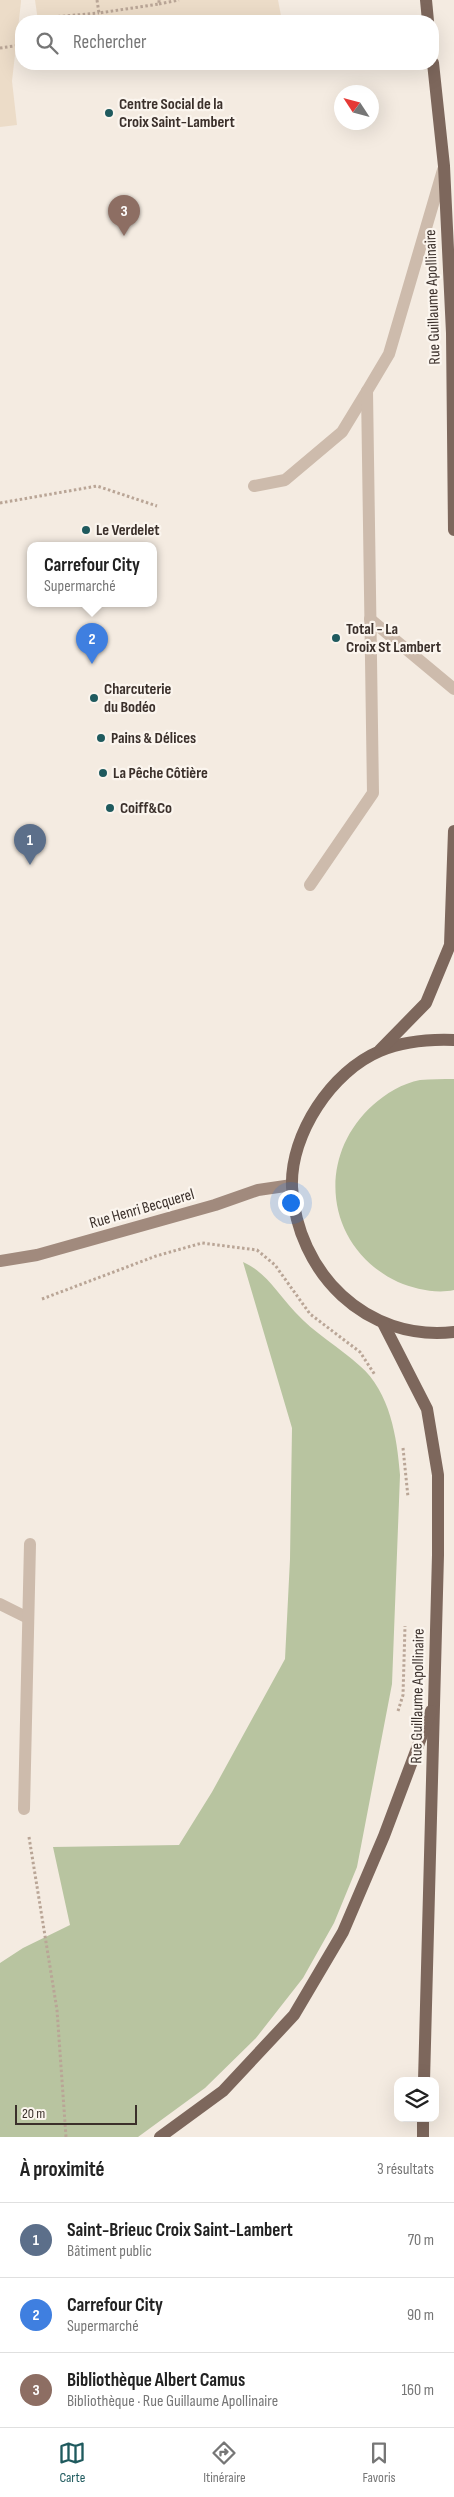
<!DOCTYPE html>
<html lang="fr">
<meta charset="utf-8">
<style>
body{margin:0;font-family:"Sofia Sans Condensed",sans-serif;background:#f2f2f2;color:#222}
.controls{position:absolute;right:15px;bottom:15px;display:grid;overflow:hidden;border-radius:10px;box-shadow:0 5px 20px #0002}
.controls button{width:45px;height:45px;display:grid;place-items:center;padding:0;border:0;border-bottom:1px solid #e0e0e0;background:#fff;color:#222;font:25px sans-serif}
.compass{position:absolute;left:334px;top:85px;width:45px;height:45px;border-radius:50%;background:#fff;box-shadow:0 5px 20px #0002;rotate:306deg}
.scale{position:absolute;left:15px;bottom:12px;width:122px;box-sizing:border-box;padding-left:5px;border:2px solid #3b302b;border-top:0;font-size:14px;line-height:18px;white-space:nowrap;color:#3b302b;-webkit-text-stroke:4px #fbf5ee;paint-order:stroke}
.you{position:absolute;left:290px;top:1202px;width:18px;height:18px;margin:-12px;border:4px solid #fff;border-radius:50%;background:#1a73e8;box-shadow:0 0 0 8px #1a73e833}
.badge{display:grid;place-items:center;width:32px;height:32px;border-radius:50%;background:#1f5a5e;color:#fff;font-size:16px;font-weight:700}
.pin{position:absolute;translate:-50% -41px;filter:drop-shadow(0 1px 2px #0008)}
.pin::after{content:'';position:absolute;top:26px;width:18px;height:15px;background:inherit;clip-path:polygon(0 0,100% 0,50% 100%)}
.popup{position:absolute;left:27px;top:542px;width:130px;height:65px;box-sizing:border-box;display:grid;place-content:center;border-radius:10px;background:#fff;filter:drop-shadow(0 1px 4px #0005);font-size:16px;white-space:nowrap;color:#767676}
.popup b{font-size:19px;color:#222}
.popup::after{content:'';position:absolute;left:50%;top:100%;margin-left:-10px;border:10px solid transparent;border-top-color:#fff}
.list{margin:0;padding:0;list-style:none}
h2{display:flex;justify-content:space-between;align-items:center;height:65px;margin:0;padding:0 20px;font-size:21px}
h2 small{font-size:16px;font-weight:400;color:#767676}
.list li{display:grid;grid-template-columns:32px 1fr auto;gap:15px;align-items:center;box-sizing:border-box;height:75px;padding:0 20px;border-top:1px solid #e0e0e0}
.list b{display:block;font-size:19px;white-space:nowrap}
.list p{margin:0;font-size:16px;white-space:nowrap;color:#767676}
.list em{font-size:16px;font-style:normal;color:#767676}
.icon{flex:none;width:28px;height:28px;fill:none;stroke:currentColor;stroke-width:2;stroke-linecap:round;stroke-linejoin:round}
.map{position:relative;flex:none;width:454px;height:2137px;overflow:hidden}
.search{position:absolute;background:#fff;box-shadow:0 5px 20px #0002;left:15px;right:15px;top:15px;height:55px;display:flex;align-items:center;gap:12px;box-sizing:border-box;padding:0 18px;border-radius:20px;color:#767676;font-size:19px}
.sheet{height:290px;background:#fff}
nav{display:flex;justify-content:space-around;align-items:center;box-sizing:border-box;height:70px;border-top:1px solid #e0e0e0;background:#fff;font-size:14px;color:#767676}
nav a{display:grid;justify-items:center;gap:2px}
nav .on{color:#1f5a5e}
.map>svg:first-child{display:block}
.green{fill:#b8c4a0}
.plaza{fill:#ecdcc8}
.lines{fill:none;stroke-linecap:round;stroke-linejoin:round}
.path{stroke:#b9a596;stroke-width:3;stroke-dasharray:2.5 2.5;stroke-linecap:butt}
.service{stroke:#cdbbac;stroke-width:12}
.minor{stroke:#cdbbac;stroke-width:12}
.secondary{stroke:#a18a7d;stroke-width:12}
.primary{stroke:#7d675c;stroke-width:12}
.poi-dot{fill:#1f5a5e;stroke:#fbf5ee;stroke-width:2}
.labels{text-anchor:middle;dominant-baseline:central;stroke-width:4.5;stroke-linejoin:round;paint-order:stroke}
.poi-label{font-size:16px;font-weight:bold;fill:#3b302b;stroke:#fbf5ee;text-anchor:start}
.street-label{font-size:16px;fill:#3b302b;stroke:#fbf5ee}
</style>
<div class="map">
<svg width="454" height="2137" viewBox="0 0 454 2137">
<rect width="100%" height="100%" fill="#f4ebe1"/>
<!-- green -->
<g class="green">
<path d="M 454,1079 L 454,1290 C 436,1294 415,1289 398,1282 C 326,1248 314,1158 373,1105 C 385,1094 403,1083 420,1080 C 431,1079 443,1079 454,1079 Z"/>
<path d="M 243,1262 C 266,1272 278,1294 295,1312 C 314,1333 339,1347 360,1366 C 390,1392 397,1437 400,1475 L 392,1684 L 357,1867 L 334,1923 L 303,1978 L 256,2038 L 205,2088 L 138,2137 L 0,2137 L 0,1963 L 23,1948 L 70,1925 L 53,1847 L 179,1845 L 212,1792 L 285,1659 L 290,1559 L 292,1428 Z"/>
</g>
<!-- plaza -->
<g class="plaza">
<polygon points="0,0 21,0 21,2 12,81 17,125 0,127"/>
<polygon points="35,0 278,0 282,21 38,21"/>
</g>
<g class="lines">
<!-- path -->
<g class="path">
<polyline points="97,0 99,13 159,4 159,0"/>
<polyline points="159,4 179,0"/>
<polyline points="40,21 41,18 99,13"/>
<polyline points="0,48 21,45"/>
<polyline points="0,503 97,486 157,506"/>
<polyline points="42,1299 156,1256 202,1243 257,1250 275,1265 310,1314 360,1352 375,1375"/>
<polyline points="403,1448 408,1497"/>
<polyline points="398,1711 403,1695 405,1626"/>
<polyline points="29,1837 57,2010 66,2137"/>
</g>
<!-- service -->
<g class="service">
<polyline points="254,486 285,480 342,432 367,391 389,354 443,170"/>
<polyline points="370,619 454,689"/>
<polyline points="310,885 373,793 367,391"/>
</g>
<!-- minor -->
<g class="minor">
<polyline points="0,1604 28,1618"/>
<polyline points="24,1809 30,1544"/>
</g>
<!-- secondary -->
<polyline class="secondary" points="0,1261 37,1255 215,1205 258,1190 292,1185"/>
<!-- primary -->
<g class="primary">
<polyline points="426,0 428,21"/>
<polyline points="433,63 444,166 452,333 454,530"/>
<path d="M 454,1040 C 428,1039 404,1041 380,1051 C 332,1071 290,1134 292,1187 C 297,1273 366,1342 454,1332"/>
<polyline points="380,1050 426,1003 450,945 454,831"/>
<polyline points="383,1323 427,1409 438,1475 438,1555 424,2081"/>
<polyline points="160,2137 223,2091 294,2015 343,1932 384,1836 431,1711"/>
<polyline points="423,2137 423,2118"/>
</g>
</g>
<!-- markers -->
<g class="poi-dot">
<circle cx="109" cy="113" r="5"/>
<circle cx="86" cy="530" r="5"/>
<circle cx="336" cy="638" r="5"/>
<circle cx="94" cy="698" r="5"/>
<circle cx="101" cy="738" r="5"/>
<circle cx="103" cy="773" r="5"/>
<circle cx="110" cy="808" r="5"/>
</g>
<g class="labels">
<!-- poi labels -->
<g class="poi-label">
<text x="119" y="104">Centre Social de la<tspan x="119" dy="18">Croix Saint-Lambert</tspan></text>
<text x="96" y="530">Le Verdelet</text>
<text x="346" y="629">Total - La<tspan x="346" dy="18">Croix St Lambert</tspan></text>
<text x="104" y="689">Charcuterie<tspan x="104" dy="18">du Bodéo</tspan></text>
<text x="111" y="738">Pains &amp; Délices</text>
<text x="113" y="773">La Pêche Côtière</text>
<text x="120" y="808">Coiff&amp;Co</text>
</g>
<!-- street labels -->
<g class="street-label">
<text transform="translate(433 297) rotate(-92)">Rue Guillaume Apollinaire</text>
<text transform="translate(142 1209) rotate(-16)">Rue Henri Becquerel</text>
<text transform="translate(418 1696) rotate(-89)">Rue Guillaume Apollinaire</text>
</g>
</g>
</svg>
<div class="controls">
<button><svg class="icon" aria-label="layers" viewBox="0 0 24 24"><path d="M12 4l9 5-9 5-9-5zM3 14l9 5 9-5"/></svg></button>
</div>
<svg class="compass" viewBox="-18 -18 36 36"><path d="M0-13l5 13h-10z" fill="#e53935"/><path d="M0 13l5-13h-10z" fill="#767676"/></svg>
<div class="scale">20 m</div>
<div class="you"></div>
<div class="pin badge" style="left:30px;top:865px;background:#5c6f8a">1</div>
<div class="pin badge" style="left:92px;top:664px;background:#3f7fe0">2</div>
<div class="popup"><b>Carrefour City</b>Supermarché</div>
<div class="pin badge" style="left:124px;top:236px;background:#8d6e63">3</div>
<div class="search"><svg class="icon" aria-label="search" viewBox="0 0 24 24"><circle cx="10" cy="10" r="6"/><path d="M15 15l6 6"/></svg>Rechercher</div>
</div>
<section class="sheet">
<h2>À proximité<small>3 résultats</small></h2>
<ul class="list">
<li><span class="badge" style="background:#5c6f8a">1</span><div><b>Saint-Brieuc Croix Saint-Lambert</b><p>Bâtiment public</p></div><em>70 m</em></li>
<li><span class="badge" style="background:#3f7fe0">2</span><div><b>Carrefour City</b><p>Supermarché</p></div><em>90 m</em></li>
<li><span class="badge" style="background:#8d6e63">3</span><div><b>Bibliothèque Albert Camus</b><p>Bibliothèque · Rue Guillaume Apollinaire</p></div><em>160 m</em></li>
</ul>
</section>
<nav>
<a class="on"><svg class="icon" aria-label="map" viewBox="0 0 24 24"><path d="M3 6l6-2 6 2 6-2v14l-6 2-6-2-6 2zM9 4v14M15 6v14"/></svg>Carte</a>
<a><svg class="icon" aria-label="directions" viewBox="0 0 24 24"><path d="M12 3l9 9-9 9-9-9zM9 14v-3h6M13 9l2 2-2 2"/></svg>Itinéraire</a>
<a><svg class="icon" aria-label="saved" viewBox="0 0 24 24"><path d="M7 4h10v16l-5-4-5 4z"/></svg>Favoris</a>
</nav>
